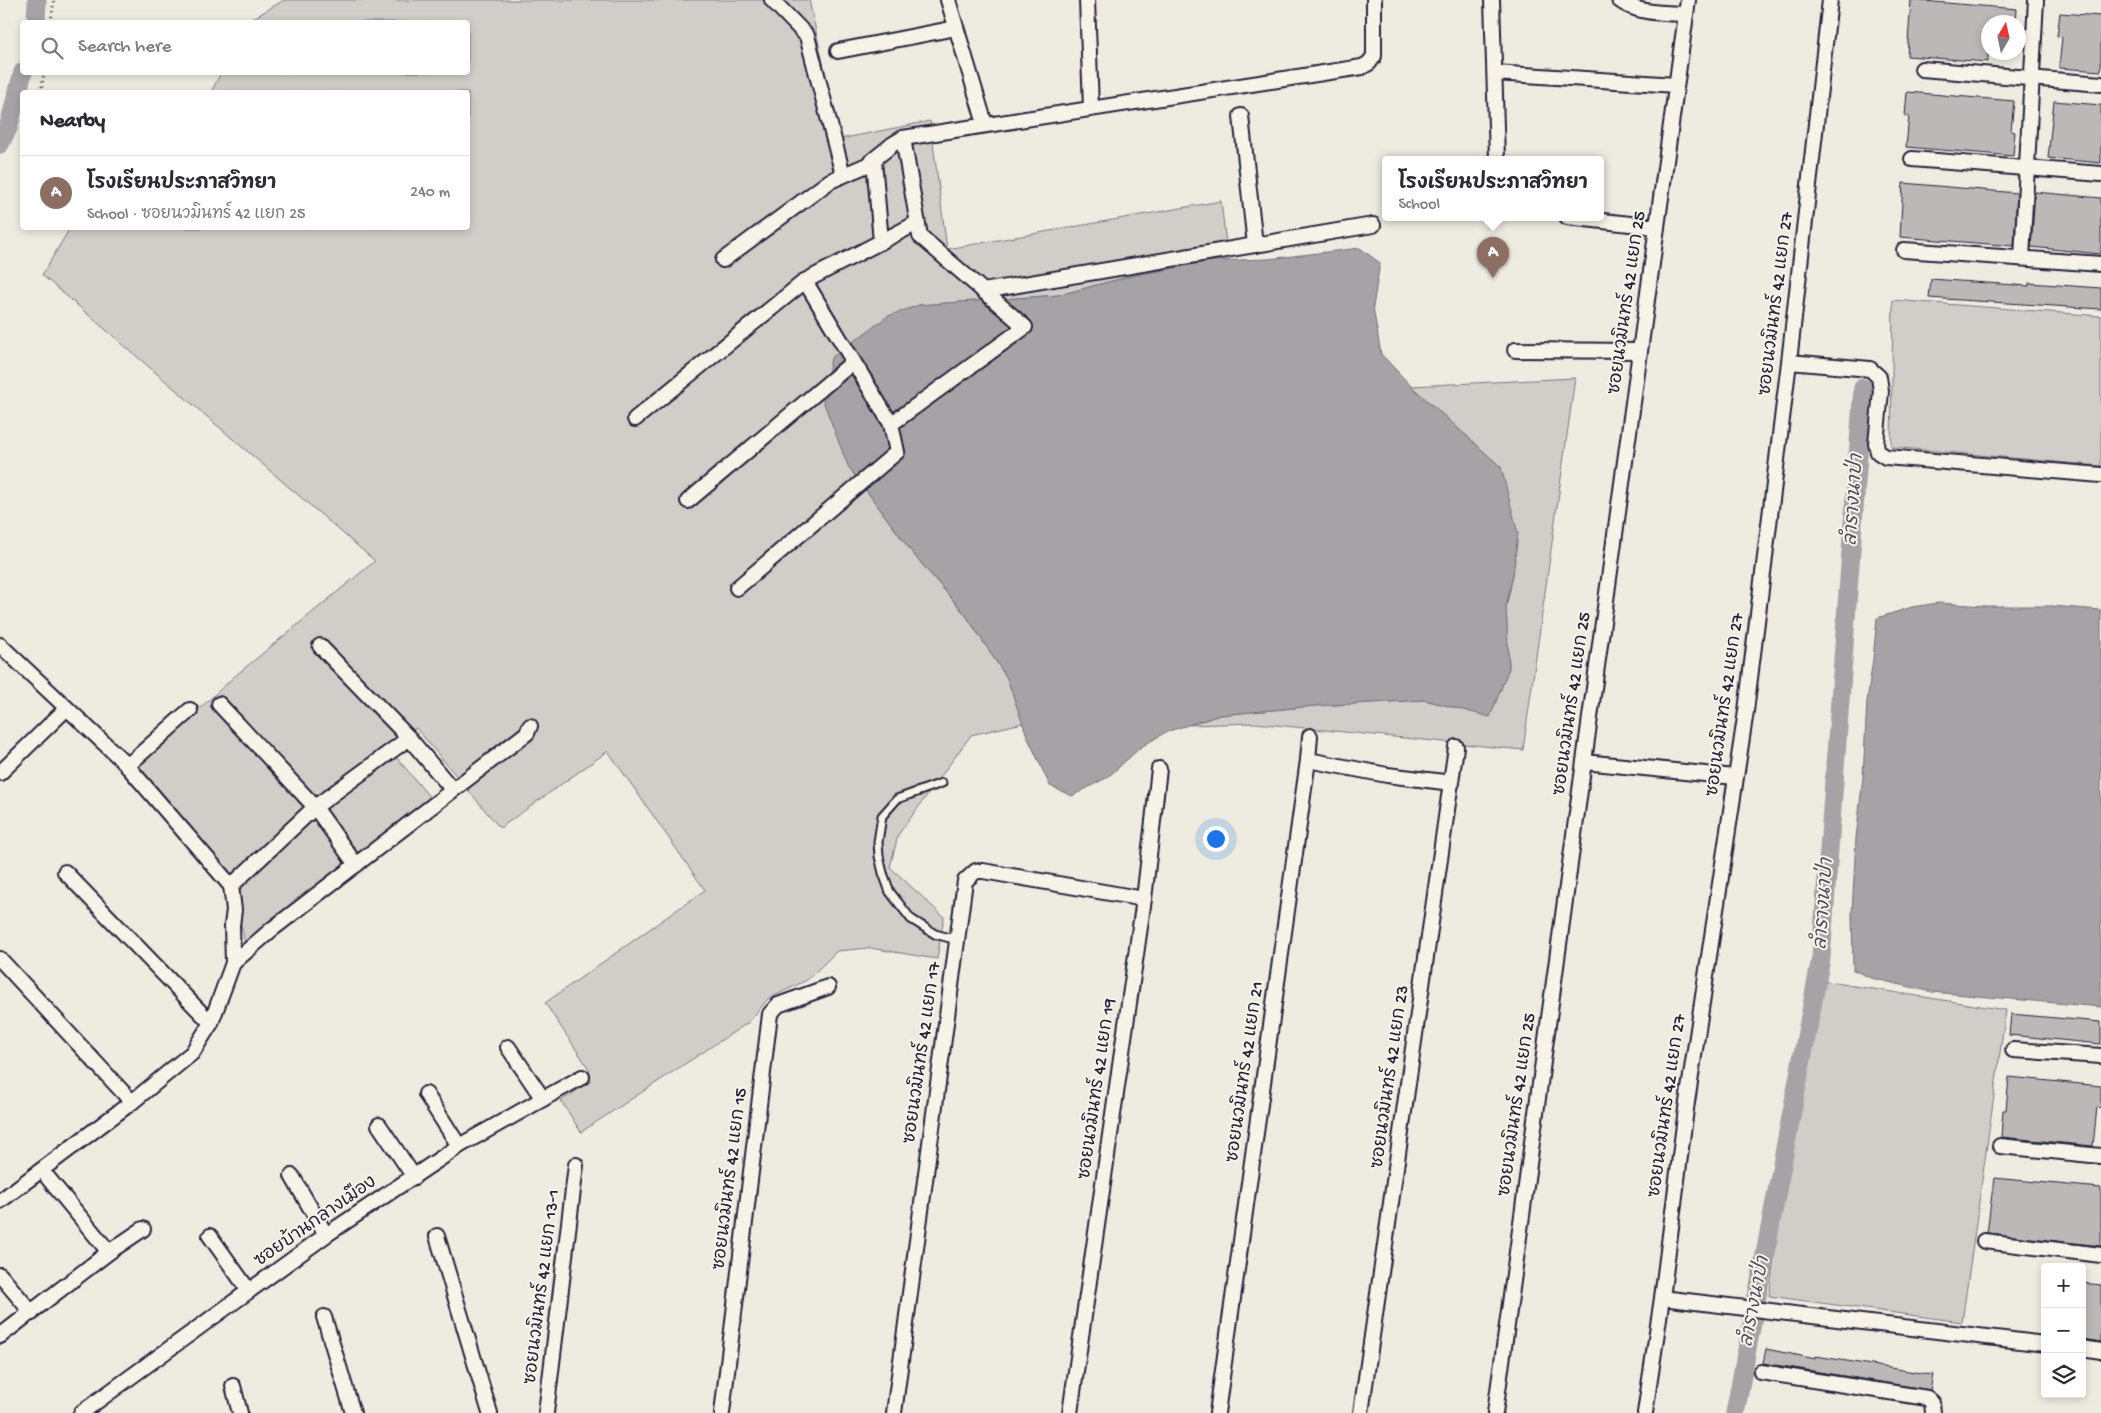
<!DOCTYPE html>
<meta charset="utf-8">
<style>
body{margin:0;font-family:"Gochi Hand","Playpen Sans Thai",sans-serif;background:#f7f7f7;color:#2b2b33}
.controls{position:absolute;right:15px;bottom:15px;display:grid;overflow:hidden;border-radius:5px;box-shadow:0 2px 8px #0003}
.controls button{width:45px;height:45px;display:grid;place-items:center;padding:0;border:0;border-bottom:1px solid #e1e1e2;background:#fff;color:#2b2b33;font:25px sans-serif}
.compass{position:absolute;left:1981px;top:15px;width:45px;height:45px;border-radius:50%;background:#fff;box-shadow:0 2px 8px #0003;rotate:9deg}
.you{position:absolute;left:1215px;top:838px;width:18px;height:18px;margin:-12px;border:4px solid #fff;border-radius:50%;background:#1a73e8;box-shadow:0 0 0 8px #1a73e833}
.badge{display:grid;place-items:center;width:32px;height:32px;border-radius:50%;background:#111827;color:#fff;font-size:16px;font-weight:700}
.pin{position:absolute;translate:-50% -41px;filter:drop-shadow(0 1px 2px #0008)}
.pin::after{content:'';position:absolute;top:26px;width:18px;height:15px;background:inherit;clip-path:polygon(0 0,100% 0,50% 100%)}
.popup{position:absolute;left:1382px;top:156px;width:222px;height:65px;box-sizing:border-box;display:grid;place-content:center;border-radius:5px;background:#fff;filter:drop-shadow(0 1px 4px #0005);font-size:16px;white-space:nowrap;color:#7c7c81}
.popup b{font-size:19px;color:#2b2b33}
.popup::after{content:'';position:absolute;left:50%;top:100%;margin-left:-10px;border:10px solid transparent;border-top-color:#fff}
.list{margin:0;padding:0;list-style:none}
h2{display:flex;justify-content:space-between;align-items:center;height:65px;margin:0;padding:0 20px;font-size:21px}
h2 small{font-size:16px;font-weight:400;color:#7c7c81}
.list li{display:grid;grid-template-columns:32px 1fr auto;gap:15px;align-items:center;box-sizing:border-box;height:75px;padding:0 20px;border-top:1px solid #e1e1e2}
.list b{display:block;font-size:19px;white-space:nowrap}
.list p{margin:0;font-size:16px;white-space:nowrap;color:#7c7c81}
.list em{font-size:16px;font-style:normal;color:#7c7c81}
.icon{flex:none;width:28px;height:28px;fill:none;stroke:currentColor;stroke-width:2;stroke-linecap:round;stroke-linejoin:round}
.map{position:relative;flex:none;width:2101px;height:1413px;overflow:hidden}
.search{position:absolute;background:#fff;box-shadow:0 2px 8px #0003;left:20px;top:20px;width:450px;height:55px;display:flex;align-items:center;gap:12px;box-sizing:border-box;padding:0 18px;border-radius:5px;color:#7c7c81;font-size:19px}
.panel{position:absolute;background:#fff;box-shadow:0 2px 8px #0003;left:20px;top:90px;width:450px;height:140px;border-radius:5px}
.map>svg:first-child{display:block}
.green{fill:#d1cdc9;stroke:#7a7882}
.water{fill:#a6a3a6;stroke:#716f7b}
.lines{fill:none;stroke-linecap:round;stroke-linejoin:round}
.canal{stroke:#a6a3a6;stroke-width:19}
.building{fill:#bbb8b7;stroke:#22223b}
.service-casing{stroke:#22223b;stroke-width:11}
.minor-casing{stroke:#22223b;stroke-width:18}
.path{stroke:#22223b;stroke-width:3;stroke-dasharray:1 4;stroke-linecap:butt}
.service{stroke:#f7f3e8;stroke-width:7}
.minor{stroke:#f7f3e8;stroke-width:14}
.labels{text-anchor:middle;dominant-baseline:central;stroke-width:4;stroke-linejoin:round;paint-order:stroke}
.street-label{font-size:18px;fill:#22223b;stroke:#f7f3e8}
.water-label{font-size:19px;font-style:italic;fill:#504f60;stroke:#f7f3e8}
</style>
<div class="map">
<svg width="2101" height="1413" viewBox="0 0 2101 1413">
<rect width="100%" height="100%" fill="#eeebe1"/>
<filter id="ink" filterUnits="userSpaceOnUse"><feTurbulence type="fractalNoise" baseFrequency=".02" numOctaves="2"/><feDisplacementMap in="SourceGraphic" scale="10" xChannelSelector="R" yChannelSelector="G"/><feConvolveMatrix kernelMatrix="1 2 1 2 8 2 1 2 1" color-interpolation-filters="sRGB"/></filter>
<g filter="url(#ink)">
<!-- green -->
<g class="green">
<polygon points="284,0 809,0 840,139 930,121 947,249 1221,201 1228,261 1210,261 1127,277 1059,295 919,305 848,466 914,555 965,614 1007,678 1023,723 971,735 898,835 890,867 944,917 937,959 870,948 837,951 807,980 768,999 749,1022 581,1132 561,1101 591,1081 589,1069 545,1003 705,890 608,751 500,828 416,728 387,746 432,800 245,944 231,874 138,765 235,676 375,561 42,275 70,228 468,228 468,92 211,92 221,73 468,72 468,22 247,22"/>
<polygon points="1893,300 2101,316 2101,466 1891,447"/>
<polygon points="1575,378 1523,750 1255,723 1190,725 1220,715 1315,706 1425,700 1490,716 1509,668 1506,607 1513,575 1501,467 1411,386"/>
<polygon points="1810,979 2006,1010 1962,1322 1769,1296"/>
</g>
<!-- water -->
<g class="water">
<polygon points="1360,248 1380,263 1373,307 1381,354 1411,386 1501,467 1518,534 1513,575 1506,607 1509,668 1490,717 1425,700 1315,706 1220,715 1166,732 1141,747 1108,777 1072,796 1050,786 1027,736 1007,678 965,614 914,555 848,466 823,401 831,358 888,316 919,305 1059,295 1127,277 1210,261 1268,259"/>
<polygon points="1938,603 1986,606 2052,606 2101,610 2101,1007 1932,992 1871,978 1853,970 1852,914 1856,838 1863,777 1867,701 1873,659 1877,618 1912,607"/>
</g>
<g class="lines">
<!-- canal -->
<g class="canal">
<polyline points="36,22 37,0"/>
<polyline points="0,144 8,128 23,72"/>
<polyline points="1735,1413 1821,958 1863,388"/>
</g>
</g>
<!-- building -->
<g class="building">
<polygon points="1911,0 2017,9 2016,22 1988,22 1988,62 1907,56"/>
<polygon points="2060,13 2101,16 2101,71 2059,68 2062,37 2057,36"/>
<polygon points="1907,92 2014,101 2011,131 2015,132 2013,156 1906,147 1909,116 1905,116"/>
<polygon points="2054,101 2101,105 2101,163 2048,158"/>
<polygon points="1903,183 2017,193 2014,246 1900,237"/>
<polygon points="2035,192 2101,198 2101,254 2031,247"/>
<polygon points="1931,279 2029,286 2029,283 2101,288 2101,309 1929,298"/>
<polygon points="2011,1014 2101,1022 2101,1044 2009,1035"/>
<polygon points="2009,1077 2101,1086 2101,1108 2097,1107 2093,1146 2001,1137 2003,1110 2006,1110"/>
<polygon points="1994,1178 2101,1188 2101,1246 1987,1233"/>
<polygon points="2082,1283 2101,1285 2101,1342 2082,1339"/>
<polygon points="1766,1349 1816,1359 1816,1356 1933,1375 1930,1390 1763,1363"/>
</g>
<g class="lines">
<!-- service casing -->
<g class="service-casing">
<polyline id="service" points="942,783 897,799 882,816 878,842 879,856 883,873 890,892 911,919 935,934 957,940"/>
</g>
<!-- minor casing -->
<g class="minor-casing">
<g id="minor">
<polyline points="772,0 807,36 843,175"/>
<polyline points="948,0 985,124"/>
<polyline points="1087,0 1091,108"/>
<polyline points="1492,0 1497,159"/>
<path d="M 1619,0 C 1637,14 1664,13 1686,14"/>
<polyline points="838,51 956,28"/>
<polyline points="1922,69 2101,84"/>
<polyline points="1495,73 1676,85"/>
<polyline points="1241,116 1255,245"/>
<polyline points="1912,159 2101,174"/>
<polyline points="874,160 881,242"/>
<polyline points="1567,217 1657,227"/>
<polyline points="1904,250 2101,264"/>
<polyline points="2022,258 2036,0"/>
<polyline points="723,260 830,181 867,165 893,144 903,138 1362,67 1369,63 1374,56 1374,0"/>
<polyline points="805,281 891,424"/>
<polyline points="983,291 1373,225"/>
<polyline points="1515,350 1640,351"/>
<polyline points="1789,362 1870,369 1879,377 1881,391 1876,444 1878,452 1886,457 2101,475"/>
<polyline points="635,419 805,281 917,223"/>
<polyline points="688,501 853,362"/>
<polyline points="737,588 897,452 891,424 1025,327 920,236 903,138"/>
<polyline points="0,645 124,762 231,886 234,910 232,925 233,963 211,1023 192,1053 132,1102 0,1201"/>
<polyline points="320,646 409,738 452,789"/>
<polyline points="219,704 315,807 356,865"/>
<polyline points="1308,760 1387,775 1452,783"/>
<polyline points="1584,762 1735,777"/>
<polyline points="127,766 190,710"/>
<polyline points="0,773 66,709"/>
<polyline points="65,872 211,1023"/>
<polyline points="231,886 315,807 409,738"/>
<polyline points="0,959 132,1102"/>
<polyline points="233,963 271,930 527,733 530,726"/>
<polyline points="508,1047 543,1099"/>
<polyline points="2013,1050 2101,1056"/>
<polyline points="426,1094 459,1146"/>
<polyline points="379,1125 414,1177"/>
<polyline points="2000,1146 2101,1156"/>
<polyline points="292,1176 326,1235"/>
<polyline points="48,1178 109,1252"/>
<polyline points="210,1236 249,1291"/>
<polyline points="437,1236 490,1413"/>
<polyline points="1984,1241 2101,1255"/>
<polyline points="0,1275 32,1313"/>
<polyline points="1662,1298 2045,1344"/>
<polyline points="324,1317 353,1413"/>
<polyline points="0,1336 109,1252 143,1229"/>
<polyline points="2082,1348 2101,1351"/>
<polyline points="1761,1372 1927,1398 1932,1402 1933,1413"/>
<polyline points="233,1386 240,1413"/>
<polyline points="81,1413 326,1235 459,1146 582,1077"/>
<polyline points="546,1413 576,1165"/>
<polyline points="722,1413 770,1014 778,1005 828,987"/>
<polyline points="894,1413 965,881 976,871 983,871 1144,899"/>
<polyline points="1070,1413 1144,899 1159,769"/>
<polyline points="1217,1413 1308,760 1310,736"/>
<polyline points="1361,1413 1456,747"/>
<polyline points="1495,1413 1688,0"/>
<polyline points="1645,1413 1662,1298 1686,1109 1746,711 1789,362 1830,0"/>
</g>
</g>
<!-- path -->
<g class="path">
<polyline points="51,22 54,0"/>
<polyline points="41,92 44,72"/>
</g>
<!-- service -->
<use href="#service" class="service"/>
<!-- minor -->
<use href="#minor" class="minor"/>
</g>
</g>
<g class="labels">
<!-- street labels -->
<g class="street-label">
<text transform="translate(1628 303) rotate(-82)">ซอยนวมินทร์ 42 แยก 25</text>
<text transform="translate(1777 304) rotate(-83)">ซอยนวมินทร์ 42 แยก 27</text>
<text transform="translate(1573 704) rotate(-82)">ซอยนวมินทร์ 42 แยก 25</text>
<text transform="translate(1726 705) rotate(-82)">ซอยนวมินทร์ 42 แยก 27</text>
<text transform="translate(923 1053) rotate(-82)">ซอยนวมินทร์ 42 แยก 17</text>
<text transform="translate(1246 1072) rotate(-82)">ซอยนวมินทร์ 42 แยก 21</text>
<text transform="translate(1391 1077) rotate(-82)">ซอยนวมินทร์ 42 แยก 23</text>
<text transform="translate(1098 1089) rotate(-82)">ซอยนวมินทร์ 42 แยก 19</text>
<text transform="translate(1518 1105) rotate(-82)">ซอยนวมินทร์ 42 แยก 25</text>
<text transform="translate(1668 1106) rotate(-82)">ซอยนวมินทร์ 42 แยก 27</text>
<text transform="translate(731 1179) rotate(-83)">ซอยนวมินทร์ 42 แยก 15</text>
<text transform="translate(316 1222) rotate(-35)">ซอยบ้านกลางเมือง</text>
<text transform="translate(543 1287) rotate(-83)">ซอยนวมินทร์ 42 แยก 13-1</text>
</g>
<!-- water labels -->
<g class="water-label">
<text transform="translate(1855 500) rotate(-86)">ลำรางนาป่า</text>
<text transform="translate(1825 904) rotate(-86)">ลำรางนาป่า</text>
<text transform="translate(1756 1302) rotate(-79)">ลำรางนาป่า</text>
</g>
</g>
</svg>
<div class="controls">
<button>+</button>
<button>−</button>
<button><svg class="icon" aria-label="layers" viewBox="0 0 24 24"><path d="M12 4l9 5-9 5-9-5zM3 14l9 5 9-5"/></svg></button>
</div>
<svg class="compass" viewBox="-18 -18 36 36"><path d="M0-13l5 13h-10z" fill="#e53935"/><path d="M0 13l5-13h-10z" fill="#7c7c81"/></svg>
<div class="you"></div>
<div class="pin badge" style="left:1493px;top:278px;background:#8d6e63">A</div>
<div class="popup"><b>โรงเรียนประภาสวิทยา</b>School</div>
<div class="search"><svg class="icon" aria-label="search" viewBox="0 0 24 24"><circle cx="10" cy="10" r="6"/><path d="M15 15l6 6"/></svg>Search here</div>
<section class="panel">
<h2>Nearby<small></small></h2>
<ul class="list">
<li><span class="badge" style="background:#8d6e63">A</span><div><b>โรงเรียนประภาสวิทยา</b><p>School · ซอยนวมินทร์ 42 แยก 25</p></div><em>240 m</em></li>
</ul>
</section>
</div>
